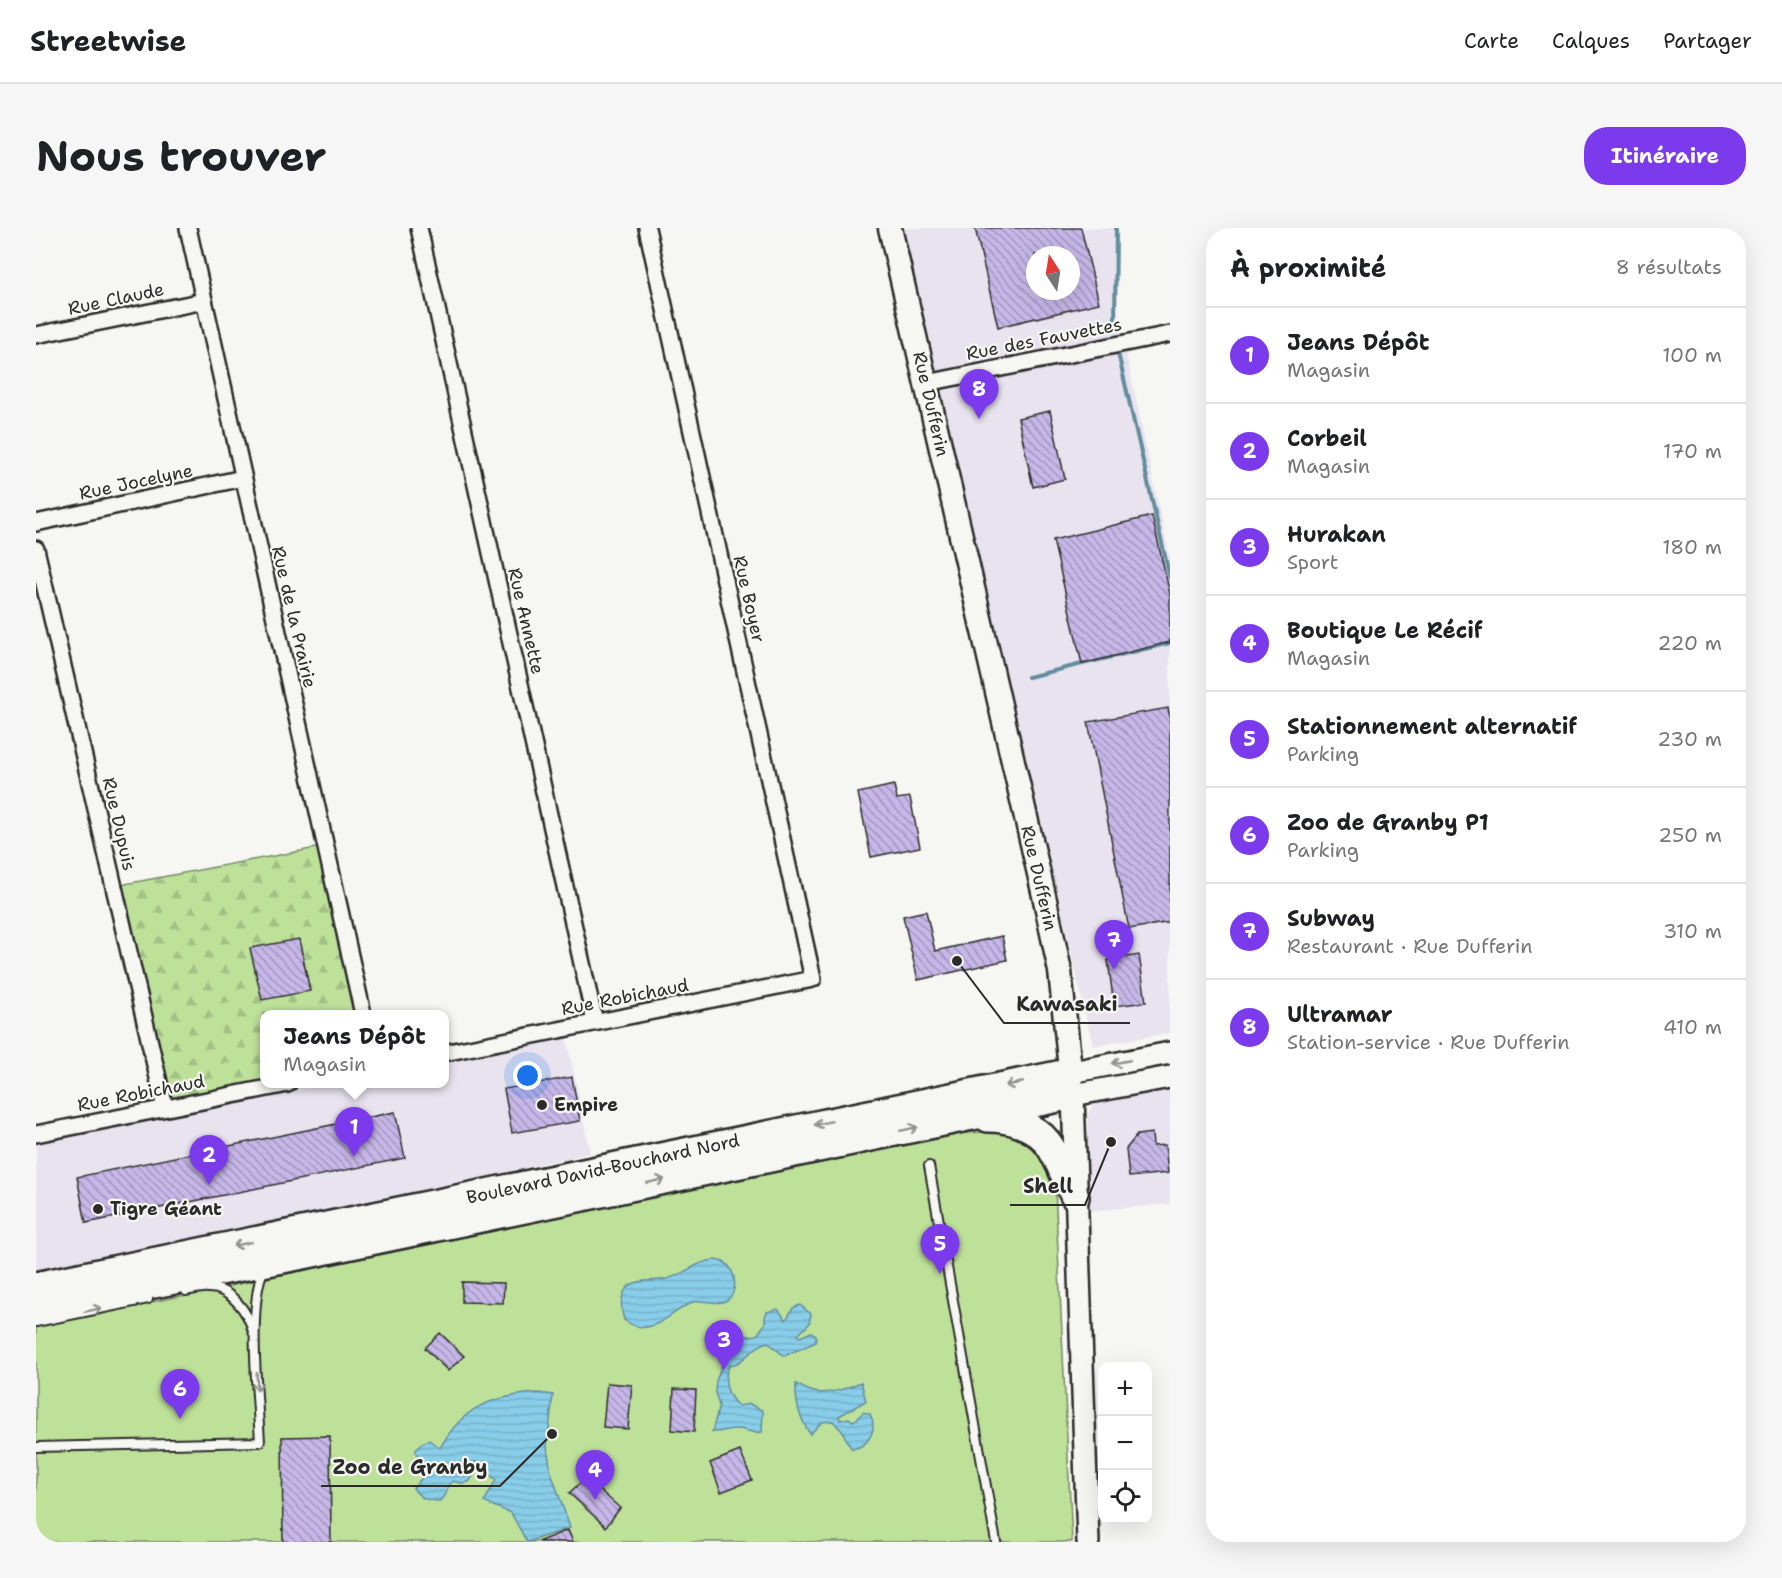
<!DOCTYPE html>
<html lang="fr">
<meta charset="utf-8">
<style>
body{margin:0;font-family:"Shantell Sans",sans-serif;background:#f6f6f6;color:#202124}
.controls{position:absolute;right:18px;bottom:18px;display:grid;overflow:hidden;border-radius:12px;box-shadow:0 6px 24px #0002}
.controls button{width:54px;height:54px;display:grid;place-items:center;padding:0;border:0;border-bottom:2px solid #e0e0e0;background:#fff;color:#202124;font:30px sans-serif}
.compass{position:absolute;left:990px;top:18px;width:54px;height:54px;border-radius:50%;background:#fff;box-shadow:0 6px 24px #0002;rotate:348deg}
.you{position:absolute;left:492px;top:848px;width:21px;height:21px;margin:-15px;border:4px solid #fff;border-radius:50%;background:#1a73e8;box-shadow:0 0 0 9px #1a73e833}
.badge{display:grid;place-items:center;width:39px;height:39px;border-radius:50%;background:#7c3aed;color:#fff;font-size:20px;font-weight:700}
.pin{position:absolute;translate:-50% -50px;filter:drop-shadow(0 2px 3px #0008)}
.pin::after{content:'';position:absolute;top:32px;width:21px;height:18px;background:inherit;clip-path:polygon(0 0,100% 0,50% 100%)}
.popup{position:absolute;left:224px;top:782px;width:189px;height:78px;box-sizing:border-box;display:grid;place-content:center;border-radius:12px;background:#fff;filter:drop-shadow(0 2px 4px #0005);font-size:20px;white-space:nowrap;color:#757577}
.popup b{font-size:22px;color:#202124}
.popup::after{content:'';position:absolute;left:50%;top:100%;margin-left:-12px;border:12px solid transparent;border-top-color:#fff}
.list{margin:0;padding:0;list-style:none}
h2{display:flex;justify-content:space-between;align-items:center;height:78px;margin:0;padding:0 24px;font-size:26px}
h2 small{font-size:20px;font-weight:400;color:#757577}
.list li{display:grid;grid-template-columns:39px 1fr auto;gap:18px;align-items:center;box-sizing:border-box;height:96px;padding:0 24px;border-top:2px solid #e0e0e0}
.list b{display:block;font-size:22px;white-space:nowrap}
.list p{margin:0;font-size:20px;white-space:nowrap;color:#757577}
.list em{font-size:20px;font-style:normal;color:#757577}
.icon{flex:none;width:33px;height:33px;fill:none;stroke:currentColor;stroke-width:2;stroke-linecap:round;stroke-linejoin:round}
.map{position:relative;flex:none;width:1134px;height:1314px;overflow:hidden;border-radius:24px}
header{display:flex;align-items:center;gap:36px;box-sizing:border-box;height:84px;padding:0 30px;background:#fff;border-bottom:2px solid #e0e0e0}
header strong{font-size:28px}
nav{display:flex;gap:33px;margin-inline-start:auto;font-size:21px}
.intro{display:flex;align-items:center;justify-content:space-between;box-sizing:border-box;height:144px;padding:0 36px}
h1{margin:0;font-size:42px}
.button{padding:15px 27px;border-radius:24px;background:#7c3aed;color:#fff;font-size:21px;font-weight:700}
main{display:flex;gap:36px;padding:0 36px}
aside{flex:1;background:#fff;border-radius:24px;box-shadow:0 6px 24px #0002}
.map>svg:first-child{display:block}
.built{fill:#e8e3ef;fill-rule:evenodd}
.green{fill:#bee19a;stroke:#748662;stroke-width:1.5}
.forest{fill:url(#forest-firs);stroke:#748662;stroke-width:1.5}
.water{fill:url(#water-rules);stroke:#638c9d;stroke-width:1.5}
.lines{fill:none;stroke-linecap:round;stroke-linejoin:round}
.stream{stroke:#638c9d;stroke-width:4}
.building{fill:url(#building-back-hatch);stroke:#2b2b2b;stroke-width:1.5;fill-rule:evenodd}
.lane-casing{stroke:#2b2b2b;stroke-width:12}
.street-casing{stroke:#2b2b2b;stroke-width:20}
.secondary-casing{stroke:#2b2b2b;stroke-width:26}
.primary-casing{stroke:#2b2b2b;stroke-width:27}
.highway-casing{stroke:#2b2b2b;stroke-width:32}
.lane{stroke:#f6f6f2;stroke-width:8}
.street{stroke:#f6f6f2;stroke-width:15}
.secondary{stroke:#f6f6f2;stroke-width:21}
.primary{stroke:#f6f6f2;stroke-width:22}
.highway{stroke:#f6f6f2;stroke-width:27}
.oneway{stroke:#90908e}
.poi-dot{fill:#2b2b2b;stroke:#f6f6f2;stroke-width:2}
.labels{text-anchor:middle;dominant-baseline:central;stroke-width:4.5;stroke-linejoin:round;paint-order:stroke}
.street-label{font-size:18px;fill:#2b2b2b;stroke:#f6f6f2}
.poi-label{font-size:18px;font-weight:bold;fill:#2b2b2b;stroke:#f6f6f2;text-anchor:start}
.leader{fill:none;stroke:#2b2b2b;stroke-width:2}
.callout-dot{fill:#2b2b2b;stroke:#f6f6f2;stroke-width:2}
.callout-label{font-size:20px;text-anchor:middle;font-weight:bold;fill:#2b2b2b;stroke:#f6f6f2;stroke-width:4.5;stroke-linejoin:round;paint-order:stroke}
</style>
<header>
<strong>Streetwise</strong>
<nav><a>Carte</a><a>Calques</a><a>Partager</a></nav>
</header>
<div class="intro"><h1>Nous trouver</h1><a class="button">Itinéraire</a></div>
<main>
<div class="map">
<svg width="1134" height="1314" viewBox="0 0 1134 1314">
<defs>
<pattern id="forest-firs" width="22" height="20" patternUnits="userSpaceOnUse" patternTransform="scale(1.5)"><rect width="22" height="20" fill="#bee19a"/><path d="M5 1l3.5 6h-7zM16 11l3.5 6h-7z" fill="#a3c185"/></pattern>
<pattern id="water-rules" width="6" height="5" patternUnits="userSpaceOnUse" patternTransform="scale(1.5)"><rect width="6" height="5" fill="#88cde9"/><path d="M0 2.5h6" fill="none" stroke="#76b0c8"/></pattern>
<pattern id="building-back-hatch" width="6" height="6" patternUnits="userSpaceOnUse" patternTransform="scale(1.5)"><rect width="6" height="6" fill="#c6b7e8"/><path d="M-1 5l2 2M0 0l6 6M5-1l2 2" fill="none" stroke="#a195bc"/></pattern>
</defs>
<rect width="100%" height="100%" fill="#f6f6f2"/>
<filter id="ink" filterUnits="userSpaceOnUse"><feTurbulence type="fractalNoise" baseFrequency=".0167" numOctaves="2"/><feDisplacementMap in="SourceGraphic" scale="12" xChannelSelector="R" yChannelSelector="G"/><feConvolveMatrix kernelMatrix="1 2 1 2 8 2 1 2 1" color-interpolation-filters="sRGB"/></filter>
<g filter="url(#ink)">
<!-- built -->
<g class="built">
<path d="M 866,0 L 1079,0 L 1078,69 L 1134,331 L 1134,805 L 1057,818 ZM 999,27 L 1035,27 L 1035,63 L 999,63 Z"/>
<polygon points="530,808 554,925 0,1049 0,911 294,856 408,856 408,833"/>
<polygon points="1134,861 1134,976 1051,983 1052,886 1055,880 1064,871"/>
</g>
<!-- green -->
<path class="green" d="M 967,903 C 1000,919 1004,926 1019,960 L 1036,1314 L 0,1314 L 0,1098 L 930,905 Z"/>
<!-- forest -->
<polygon class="forest" points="296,617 335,786 228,786 228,854 126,873 78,658"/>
<!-- water -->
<g class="water">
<path d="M 679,1032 C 682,1033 685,1033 688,1034 C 701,1042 703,1067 689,1073 C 678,1078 667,1070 657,1074 C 632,1085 616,1112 588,1092 C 585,1082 583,1069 591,1060 C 600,1050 619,1054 631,1051 C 649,1046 661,1033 679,1032 Z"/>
<path d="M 764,1077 L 775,1086 L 773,1096 L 762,1107 L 764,1109 L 775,1104 L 780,1107 L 780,1114 L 748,1128 L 732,1114 C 716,1118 709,1135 693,1138 C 686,1152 691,1168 702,1178 L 714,1176 L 727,1183 L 726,1204 C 713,1206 711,1201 701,1201 C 692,1200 685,1205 676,1204 L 683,1178 L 679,1164 L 680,1153 L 686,1137 L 680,1119 L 680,1113 L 695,1111 L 703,1106 L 713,1108 L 721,1107 L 729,1096 L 729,1089 L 731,1084 L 742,1081 L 750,1092 L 757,1080 Z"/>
<path d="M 825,1154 L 830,1173 L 803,1188 L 804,1192 L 813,1190 L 817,1193 L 821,1191 L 827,1184 L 834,1186 C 835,1189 837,1192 837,1196 C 838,1208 827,1222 815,1220 L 806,1203 L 797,1193 L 786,1194 L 774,1206 C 764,1190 759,1176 760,1156 C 766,1159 772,1163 778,1164 C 794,1167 811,1160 825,1154 Z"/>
<path d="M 502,1165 L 517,1167 L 511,1219 L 515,1244 L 534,1300 L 491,1314 L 475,1285 L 448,1274 L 460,1252 L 439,1234 L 439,1245 L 433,1254 L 425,1255 L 417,1253 L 413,1256 L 410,1265 L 404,1273 C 391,1273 385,1271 377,1260 L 386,1250 L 383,1242 L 380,1222 L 386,1215 L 393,1212 L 404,1220 C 427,1178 456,1168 502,1165 Z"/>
</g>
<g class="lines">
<!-- stream -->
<g class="stream">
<polyline points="1079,97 1080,0"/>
<polyline points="1082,125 1134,350"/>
<polyline points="992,449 1134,415"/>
</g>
</g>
<!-- building -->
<g class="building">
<path d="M 939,0 L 1045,0 L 1063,75 L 962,99 ZM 999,27 L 1035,27 L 1035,63 L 999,63 Z"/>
<polygon points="1014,183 1029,251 997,259 982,190"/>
<polygon points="1116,288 1134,366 1134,414 1046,436 1017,312"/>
<polygon points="1132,480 1134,489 1134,694 1093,701 1052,494"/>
<polygon points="858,557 861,571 874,569 884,619 835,629 822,565"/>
<polygon points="890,683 899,723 966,708 971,732 882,752 867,688"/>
<polygon points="263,711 274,763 226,772 214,720"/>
<polygon points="1103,727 1110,774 1078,778 1072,732"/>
<polygon points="536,849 544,893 476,905 468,861"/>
<polygon points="359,884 369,930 50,995 41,949"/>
<polygon points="1116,905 1117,918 1129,917 1132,945 1093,949 1090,921 1101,907"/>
<polygon points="426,1054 468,1055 467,1075 426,1074"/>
<polygon points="404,1105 428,1128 412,1143 389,1120"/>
<polygon points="571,1155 596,1157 592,1201 567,1199"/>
<polygon points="638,1161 660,1162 658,1204 636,1202"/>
<polygon points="294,1208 295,1314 247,1314 246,1209"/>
<polygon points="704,1223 716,1252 685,1264 674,1235"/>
<polygon points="550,1250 584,1280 570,1299 533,1265"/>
<polygon points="532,1302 537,1314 504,1314 504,1313"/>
</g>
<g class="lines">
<!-- lane casing -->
<g class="lane-casing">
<g id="lane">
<polyline points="893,938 960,1314"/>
<path d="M 150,1063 C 157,1062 166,1059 173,1060 C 195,1060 213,1085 217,1104"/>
<polyline points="0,1094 112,1071"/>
<path d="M 0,1219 L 224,1214 C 222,1174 211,1074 228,1041"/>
</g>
</g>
<!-- street casing -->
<g class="street-casing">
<g id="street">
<polyline points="152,0 327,786"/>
<polyline points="383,0 559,794"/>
<polyline points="0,107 168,73"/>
<polyline points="891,155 1134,106"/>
<polyline points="0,295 207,250"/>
<polyline points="0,321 129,880"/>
<polyline points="408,825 777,751 611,0"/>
<polyline points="0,906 252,856"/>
</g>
</g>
<!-- secondary casing -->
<g class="secondary-casing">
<g id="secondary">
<polyline points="1036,844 1134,825"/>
<polyline points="1052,1314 1037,867 1134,849"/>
</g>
</g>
<!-- primary casing -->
<g class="primary-casing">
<polyline id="primary" points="854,0 1009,672 1024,743 1036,861"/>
</g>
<!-- highway casing -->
<g class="highway-casing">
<g id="highway">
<path d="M 952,890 C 973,890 998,897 1011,914 C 1021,926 1031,954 1039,969"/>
<polyline points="0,1058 1036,844"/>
<polyline points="0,1079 272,1026 1037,867"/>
</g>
</g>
<!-- lane -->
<use href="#lane" class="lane"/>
<!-- street -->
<use href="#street" class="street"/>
<!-- secondary -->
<use href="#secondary" class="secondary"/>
<!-- primary -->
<use href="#primary" class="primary"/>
<!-- highway -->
<use href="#highway" class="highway"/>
</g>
<!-- one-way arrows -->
<defs><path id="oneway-shaft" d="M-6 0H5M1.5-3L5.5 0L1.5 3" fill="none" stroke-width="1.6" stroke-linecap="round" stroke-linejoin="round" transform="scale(1.5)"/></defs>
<g class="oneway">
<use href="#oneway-shaft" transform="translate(1085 834) rotate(169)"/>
<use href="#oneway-shaft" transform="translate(978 856) rotate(169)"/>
<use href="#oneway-shaft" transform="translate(787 895) rotate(168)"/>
<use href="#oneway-shaft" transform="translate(873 901) rotate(-12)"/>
<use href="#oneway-shaft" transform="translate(620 953) rotate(-12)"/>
<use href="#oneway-shaft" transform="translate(206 1016) rotate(168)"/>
<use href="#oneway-shaft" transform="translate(57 1082) rotate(-12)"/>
<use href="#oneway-shaft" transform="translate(221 1154) rotate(88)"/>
</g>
</g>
<!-- markers -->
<g class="poi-dot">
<circle cx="506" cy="877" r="6"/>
<circle cx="62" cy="981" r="6"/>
</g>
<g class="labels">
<!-- street labels -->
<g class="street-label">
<text transform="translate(80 71) rotate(-12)">Rue Claude</text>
<text transform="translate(1008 111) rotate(-11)">Rue des Fauvettes</text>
<text transform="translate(895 176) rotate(77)">Rue Dufferin</text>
<text transform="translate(100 254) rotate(-12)">Rue Jocelyne</text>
<text transform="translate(713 371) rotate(77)">Rue Boyer</text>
<text transform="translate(258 389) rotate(77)">Rue de la Prairie</text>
<text transform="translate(490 393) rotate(77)">Rue Annette</text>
<text transform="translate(83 596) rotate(77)">Rue Dupuis</text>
<text transform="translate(1003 650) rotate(77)">Rue Dufferin</text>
<text transform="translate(589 769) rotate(-11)">Rue Robichaud</text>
<text transform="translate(105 865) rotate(-11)">Rue Robichaud</text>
<text transform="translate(567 941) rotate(-12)">Boulevard David-Bouchard Nord</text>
</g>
<!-- poi labels -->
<g class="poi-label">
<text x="518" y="877">Empire</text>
<text x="74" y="981">Tigre Géant</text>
</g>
</g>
<!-- callouts -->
<path class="leader" d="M921 733L968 795H1094M1075 914L1049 977H974M516 1206L464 1258H285"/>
<g class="callout-dot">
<circle cx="921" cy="733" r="6"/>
<circle cx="1075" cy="914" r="6"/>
<circle cx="516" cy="1206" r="6"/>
</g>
<g class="callout-label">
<text x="1031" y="783">Kawasaki</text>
<text x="1012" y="965">Shell</text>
<text x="374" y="1246">Zoo de Granby</text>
</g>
</svg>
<div class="controls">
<button>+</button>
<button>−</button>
<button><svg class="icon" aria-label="locate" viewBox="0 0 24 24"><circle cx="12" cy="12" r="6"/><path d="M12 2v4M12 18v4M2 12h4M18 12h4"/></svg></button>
</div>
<svg class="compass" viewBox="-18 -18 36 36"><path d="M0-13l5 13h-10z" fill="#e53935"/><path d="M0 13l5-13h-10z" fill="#757577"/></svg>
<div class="you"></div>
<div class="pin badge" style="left:318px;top:929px">1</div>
<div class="popup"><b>Jeans Dépôt</b>Magasin</div>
<div class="pin badge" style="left:173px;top:957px">2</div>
<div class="pin badge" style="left:688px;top:1142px">3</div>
<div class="pin badge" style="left:559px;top:1272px">4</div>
<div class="pin badge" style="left:904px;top:1046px">5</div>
<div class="pin badge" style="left:144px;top:1191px">6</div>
<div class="pin badge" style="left:1078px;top:742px">7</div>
<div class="pin badge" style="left:943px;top:191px">8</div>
</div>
<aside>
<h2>À proximité<small>8 résultats</small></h2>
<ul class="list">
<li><span class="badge">1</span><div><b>Jeans Dépôt</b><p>Magasin</p></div><em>100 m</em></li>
<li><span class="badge">2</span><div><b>Corbeil</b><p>Magasin</p></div><em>170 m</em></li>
<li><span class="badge">3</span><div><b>Hurakan</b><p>Sport</p></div><em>180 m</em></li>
<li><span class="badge">4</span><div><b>Boutique Le Récif</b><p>Magasin</p></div><em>220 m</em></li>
<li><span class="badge">5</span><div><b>Stationnement alternatif</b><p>Parking</p></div><em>230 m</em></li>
<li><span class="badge">6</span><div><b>Zoo de Granby P1</b><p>Parking</p></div><em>250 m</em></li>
<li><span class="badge">7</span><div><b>Subway</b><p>Restaurant · Rue Dufferin</p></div><em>310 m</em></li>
<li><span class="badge">8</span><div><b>Ultramar</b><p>Station-service · Rue Dufferin</p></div><em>410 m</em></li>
</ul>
</aside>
</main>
